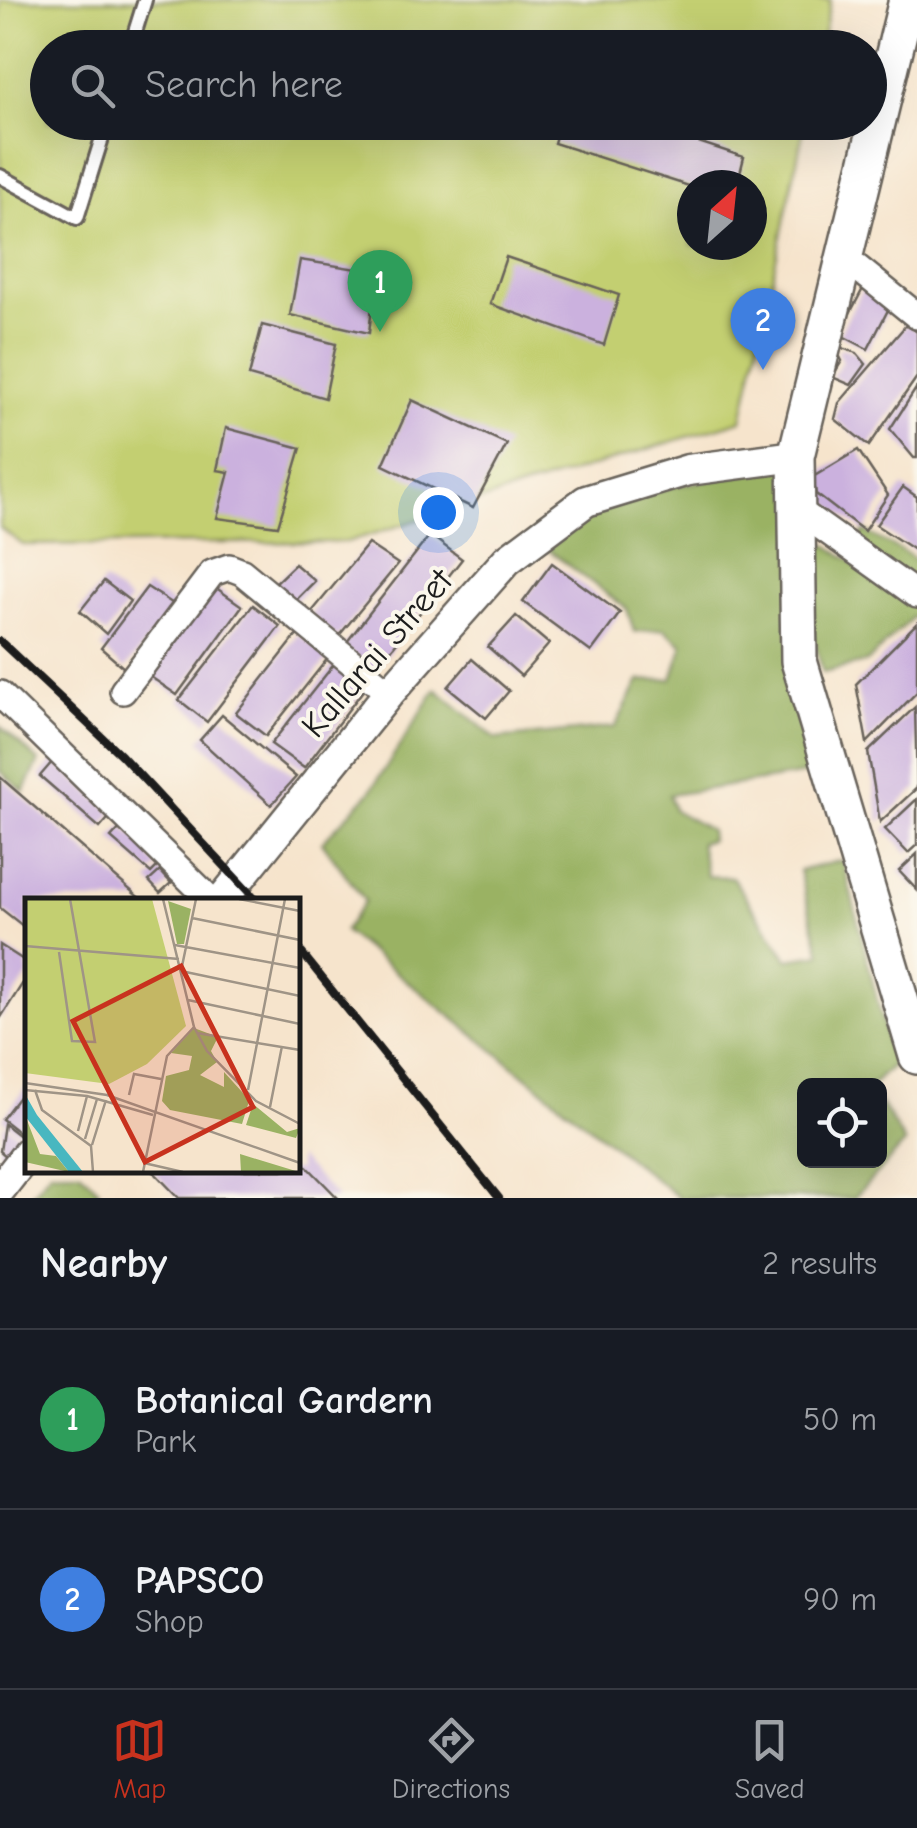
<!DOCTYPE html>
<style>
body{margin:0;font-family:"Comic Neue",sans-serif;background:#242831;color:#f1f3f6}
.controls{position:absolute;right:30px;bottom:30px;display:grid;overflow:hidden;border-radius:15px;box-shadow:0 10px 40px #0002}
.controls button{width:90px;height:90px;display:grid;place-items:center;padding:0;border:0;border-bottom:2px solid #363941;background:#171b24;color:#f1f3f6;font:50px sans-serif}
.compass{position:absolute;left:677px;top:170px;width:90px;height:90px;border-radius:50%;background:#171b24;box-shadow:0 10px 40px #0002;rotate:27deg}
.you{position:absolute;left:438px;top:512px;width:35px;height:35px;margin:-25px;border:8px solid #fff;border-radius:50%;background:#1a73e8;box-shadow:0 0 0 15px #1a73e833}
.badge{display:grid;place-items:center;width:65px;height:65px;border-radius:50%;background:#c8321e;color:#fff;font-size:32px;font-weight:700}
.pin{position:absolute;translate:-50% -82px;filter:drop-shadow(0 2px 5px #0008)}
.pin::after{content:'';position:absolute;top:52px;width:35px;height:30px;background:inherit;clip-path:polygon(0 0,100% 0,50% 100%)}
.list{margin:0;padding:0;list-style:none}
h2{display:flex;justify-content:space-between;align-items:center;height:130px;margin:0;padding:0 40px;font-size:42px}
h2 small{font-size:32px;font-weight:400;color:#9ea1a6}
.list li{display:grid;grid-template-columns:65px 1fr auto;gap:30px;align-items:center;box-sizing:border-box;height:180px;padding:0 40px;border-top:2px solid #363941}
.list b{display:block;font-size:38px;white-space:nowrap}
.list p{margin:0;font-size:32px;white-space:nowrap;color:#9ea1a6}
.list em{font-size:32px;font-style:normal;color:#9ea1a6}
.icon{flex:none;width:55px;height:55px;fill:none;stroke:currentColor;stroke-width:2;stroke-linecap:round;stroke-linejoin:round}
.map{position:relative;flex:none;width:917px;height:1198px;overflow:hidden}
.search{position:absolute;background:#171b24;box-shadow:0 10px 40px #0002;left:30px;right:30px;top:30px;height:110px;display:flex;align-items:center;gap:25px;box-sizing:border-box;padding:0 35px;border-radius:55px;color:#9ea1a6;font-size:38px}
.sheet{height:490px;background:#171b24}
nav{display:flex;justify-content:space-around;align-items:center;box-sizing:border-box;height:140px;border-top:2px solid #363941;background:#171b24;font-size:28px;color:#9ea1a6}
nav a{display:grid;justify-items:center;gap:5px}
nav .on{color:#c8321e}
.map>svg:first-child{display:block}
.green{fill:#c3cf71;stroke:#707646;stroke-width:2.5;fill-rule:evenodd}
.forest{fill:#9ab263;stroke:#5b6740;stroke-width:2.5}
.building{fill:#cbb1de}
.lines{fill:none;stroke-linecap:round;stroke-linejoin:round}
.service-casing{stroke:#68625a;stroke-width:18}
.minor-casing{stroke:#68625a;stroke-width:30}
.tertiary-casing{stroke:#68625a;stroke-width:35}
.secondary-casing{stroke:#68625a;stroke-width:40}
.service{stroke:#fff;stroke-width:12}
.minor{stroke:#fff;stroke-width:25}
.tertiary{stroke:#fff;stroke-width:30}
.secondary{stroke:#fff;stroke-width:35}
.rail{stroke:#1c1c1c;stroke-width:8}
.labels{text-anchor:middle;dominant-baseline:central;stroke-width:8;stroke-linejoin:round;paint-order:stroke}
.street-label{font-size:35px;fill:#1c1c1c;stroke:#fbf7ec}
.inset-road{fill:none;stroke:#9f9486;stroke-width:2.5}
.view{fill:#c8321e;fill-opacity:0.15;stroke:#c8321e;stroke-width:5}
.inset-edge{fill:none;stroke:#1c1c1c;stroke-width:5}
</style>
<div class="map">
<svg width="917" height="1198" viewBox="0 0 917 1198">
<rect width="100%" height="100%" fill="#fbf7ec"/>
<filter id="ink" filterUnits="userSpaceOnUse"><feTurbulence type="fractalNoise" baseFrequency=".01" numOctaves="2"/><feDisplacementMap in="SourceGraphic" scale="20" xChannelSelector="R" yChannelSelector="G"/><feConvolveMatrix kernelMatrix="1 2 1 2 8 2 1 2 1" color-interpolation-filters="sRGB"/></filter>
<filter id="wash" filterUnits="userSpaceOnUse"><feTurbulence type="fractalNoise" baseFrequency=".0048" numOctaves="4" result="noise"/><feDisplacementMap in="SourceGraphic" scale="40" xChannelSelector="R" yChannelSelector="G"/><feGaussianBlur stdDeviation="2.25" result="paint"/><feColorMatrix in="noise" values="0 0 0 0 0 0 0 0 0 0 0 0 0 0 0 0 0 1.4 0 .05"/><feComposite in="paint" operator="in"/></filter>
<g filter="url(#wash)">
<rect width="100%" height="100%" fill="#f6e4cc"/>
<!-- green -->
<path class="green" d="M 0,0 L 831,0 L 821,47 L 48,48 L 48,122 L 805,123 L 742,420 L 347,542 L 23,545 L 0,528 ZM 692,185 L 752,185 L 752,245 L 692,245 Z"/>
<!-- forest -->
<g class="forest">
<polygon points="790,465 826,771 669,795 674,810 710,830 711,840 700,843 707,876 732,877 788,959 821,954 799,871 843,860 893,1065 872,1085 804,1086 804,1160 880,1160 880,1102 905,1143 854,1198 679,1198 344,931 365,901 322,842 370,792 436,689 496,739 615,727 639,681 672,679 683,645 664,629 634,632 627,609 547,549 592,510 669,487"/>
<polygon points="864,531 911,556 917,562 917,590 855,546"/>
<polygon points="809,533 917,605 917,613 867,662 823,673 807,613"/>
<polygon points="0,726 39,761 24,792 0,771"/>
<polygon points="50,1171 80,1171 99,1190 92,1198 29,1198"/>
</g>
<g id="blocks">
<!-- building -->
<g class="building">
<polygon points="560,122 638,122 744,157 737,185 692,187 554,143"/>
<polygon points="506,257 619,295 604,345 490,304"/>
<polygon points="300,260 376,272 369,333 290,315"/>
<polygon points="865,285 890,306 868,349 839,334"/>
<polygon points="907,324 917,332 917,377 869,446 835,419 839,403"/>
<polygon points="262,325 336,344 325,398 249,376"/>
<polygon points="842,348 857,353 866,364 851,385 832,377 842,361 837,351"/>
<polygon points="917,387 917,458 914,458 890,429"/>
<polygon points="412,400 507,444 473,508 383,465"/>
<polygon points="226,428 301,448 278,526 217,518 229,472 217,470"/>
<polygon points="858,450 888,495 864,531 816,494 813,477"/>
<polygon points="903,487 917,497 917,552 876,525"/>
<polygon points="430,535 462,559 375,670 343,647"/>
<polygon points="368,544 398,564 337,638 310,614"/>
<polygon points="552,563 620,613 591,652 523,602"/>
<polygon points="295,564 315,581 294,602 273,585"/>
<polygon points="104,581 130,601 106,634 80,611"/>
<polygon points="212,585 242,606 177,695 145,673"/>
<polygon points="147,587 175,605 125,669 101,648"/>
<polygon points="253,605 280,626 207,722 179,700"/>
<polygon points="516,616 549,644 521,676 488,647"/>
<polygon points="917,623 917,692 867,743 856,684"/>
<polygon points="298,634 328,658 266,736 236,713"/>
<polygon points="472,659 509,691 486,718 448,687"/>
<polygon points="335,663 365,688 304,768 271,744"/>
<polygon points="915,707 917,788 880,822 868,752"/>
<polygon points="222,715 296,777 271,805 200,740"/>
<polygon points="53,761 113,813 100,828 40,776"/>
<polygon points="0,777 143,901 28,901 28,930 0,908"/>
<polygon points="917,799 917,845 908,853 885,829"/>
<polygon points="122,826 153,854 149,858 158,866 151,873 111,838"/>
<polygon points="917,854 917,890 899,871"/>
<polygon points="160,871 171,883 160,893 149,881"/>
<polygon points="0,945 28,963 28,975 0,1019"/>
<polygon points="28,1085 28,1126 21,1134 2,1119"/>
<polygon points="4,1124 22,1138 7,1157 0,1151"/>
<polygon points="298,1157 338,1198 179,1198 152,1170 298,1170"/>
</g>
</g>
</g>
<g filter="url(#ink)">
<use href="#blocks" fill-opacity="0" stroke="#68625a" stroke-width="2.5"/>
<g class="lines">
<!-- service casing -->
<g class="service-casing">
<g id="service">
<polyline points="130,48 145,0"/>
<polyline points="0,176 77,218 107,122"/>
</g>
</g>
<!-- minor casing -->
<g class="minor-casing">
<g id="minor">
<polyline points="844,257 917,316"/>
<polyline points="795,508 917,595"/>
<polyline points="123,691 212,573 229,567 242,572 389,693"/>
<polyline points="0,694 212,901"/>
</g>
</g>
<!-- tertiary casing -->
<g class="tertiary-casing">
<g id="tertiary">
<polyline points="221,901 389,693 507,560 586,501 688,470 796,456"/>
<polyline points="0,1189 28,1153"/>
</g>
</g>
<!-- secondary casing -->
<g class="secondary-casing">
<polyline id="secondary" points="907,0 796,456 799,661 917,1056"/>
</g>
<!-- service -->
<use href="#service" class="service"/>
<!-- minor -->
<use href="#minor" class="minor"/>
<!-- tertiary -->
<use href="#tertiary" class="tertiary"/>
<!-- secondary -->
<use href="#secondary" class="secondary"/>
<!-- rail -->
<g class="rail">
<polyline points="0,641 121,755 257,901"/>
<polyline points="298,948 499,1198"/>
</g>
</g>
</g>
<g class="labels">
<!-- street labels -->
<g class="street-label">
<text transform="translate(377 653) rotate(-49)">Kallarai Street</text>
</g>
</g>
<!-- overview -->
<g transform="translate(25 898)">
<rect width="275" height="275" fill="#f6e4cc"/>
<path d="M 0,1 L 127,1 L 161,128 L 122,166 L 84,186 L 0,175 Z" fill="#c3cf71"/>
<path d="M 143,3 L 166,11 L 159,46 L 152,46 ZM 169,130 L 193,139 L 186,153 L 192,164 L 175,177 L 199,189 L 199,174 L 218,195 L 224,203 L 217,226 L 145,212 L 137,203 L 141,178 L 164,172 L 167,158 L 146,155 ZM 228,206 L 262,234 L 275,230 L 271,240 L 221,227 ZM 0,217 L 15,256 L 31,258 L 44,274 L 0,264 ZM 215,256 L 274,274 L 216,274 Z" fill="#9ab263"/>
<path d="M 0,196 L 12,217 L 58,274 L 44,274 L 0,218 Z" fill="#48b7c0"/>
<path class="inset-road" d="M 138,1 L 169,129 L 182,153 L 231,203 L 275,226M 171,1 L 156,73 L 275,98M 214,1 L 275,13M 167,20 L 275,42M 150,47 L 275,70M 0,48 L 154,61M 34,54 L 47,143 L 70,144 L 45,1M 163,102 L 275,126M 172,135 L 275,152M 0,185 L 82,197 L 275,265M 0,192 L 62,198 L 128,217M 10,192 L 17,212 L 66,248 L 68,274M 223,192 L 260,1M 104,197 L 109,176 L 136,181M 245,209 L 257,148M 53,233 L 62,198M 60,241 L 72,201M 67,247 L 81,202M 119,265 L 158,274M 118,274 L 142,158 L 169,129"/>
<path class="view" d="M 156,68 L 228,209 L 120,264 L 48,123 Z"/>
<rect width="275" height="275" class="inset-edge"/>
</g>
</svg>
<div class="controls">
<button><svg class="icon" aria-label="locate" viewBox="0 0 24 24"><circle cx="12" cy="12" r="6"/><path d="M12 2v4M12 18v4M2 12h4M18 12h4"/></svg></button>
</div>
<svg class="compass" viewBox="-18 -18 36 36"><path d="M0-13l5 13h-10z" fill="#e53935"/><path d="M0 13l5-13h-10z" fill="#9ea1a6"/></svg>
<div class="you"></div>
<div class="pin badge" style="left:380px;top:332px;background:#2e9e5b">1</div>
<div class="pin badge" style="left:763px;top:370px;background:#3f7fe0">2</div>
<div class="search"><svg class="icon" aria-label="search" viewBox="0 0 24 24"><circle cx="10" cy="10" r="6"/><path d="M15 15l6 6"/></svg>Search here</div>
</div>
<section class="sheet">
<h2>Nearby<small>2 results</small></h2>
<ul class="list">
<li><span class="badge" style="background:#2e9e5b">1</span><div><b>Botanical Gardern</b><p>Park</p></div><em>50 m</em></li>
<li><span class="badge" style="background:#3f7fe0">2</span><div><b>PAPSCO</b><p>Shop</p></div><em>90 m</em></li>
</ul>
</section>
<nav>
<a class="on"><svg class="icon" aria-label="map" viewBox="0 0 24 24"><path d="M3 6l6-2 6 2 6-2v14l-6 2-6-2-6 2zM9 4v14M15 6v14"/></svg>Map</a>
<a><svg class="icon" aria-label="directions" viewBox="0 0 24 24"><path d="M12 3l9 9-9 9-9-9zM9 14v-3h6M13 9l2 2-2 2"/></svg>Directions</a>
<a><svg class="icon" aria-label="saved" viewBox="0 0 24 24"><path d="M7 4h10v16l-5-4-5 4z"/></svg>Saved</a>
</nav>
